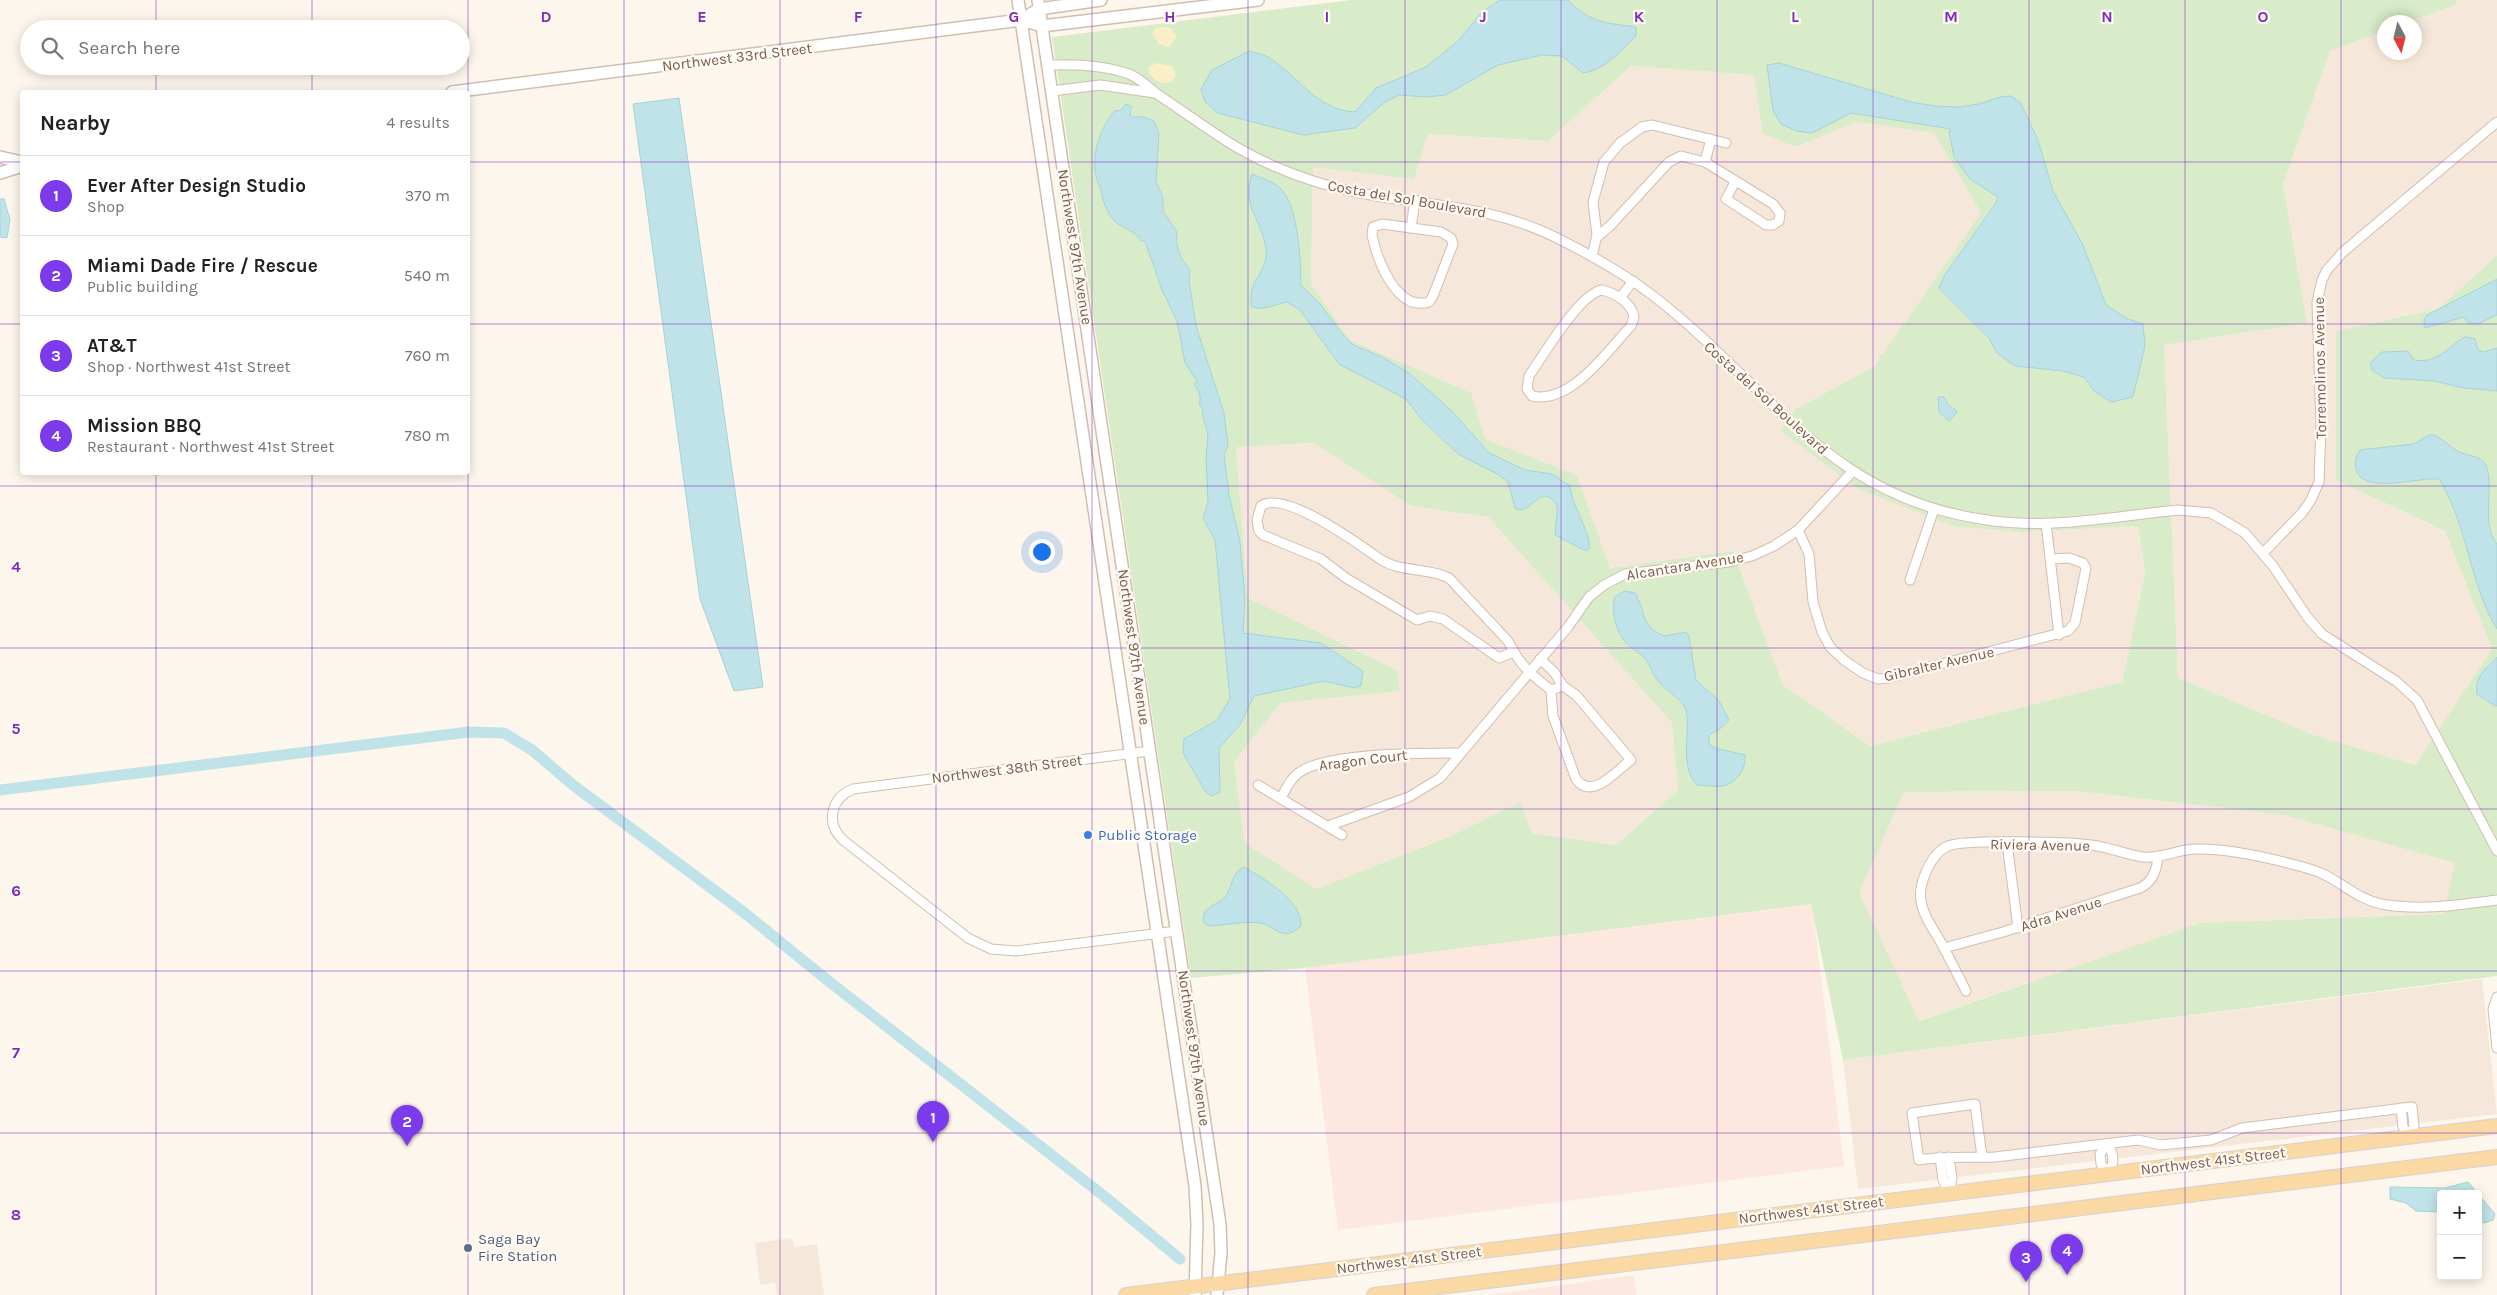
<!DOCTYPE html>
<meta charset="utf-8">
<style>
body{margin:0;font-family:Karla,sans-serif;background:#f2f2f2;color:#222}
.controls{position:absolute;right:15px;bottom:15px;display:grid;overflow:hidden;border-radius:5px;box-shadow:0 2px 12px #0003}
.controls button{width:45px;height:45px;display:grid;place-items:center;padding:0;border:0;border-bottom:1px solid #e0e0e0;background:#fff;color:#222;font:25px sans-serif}
.compass{position:absolute;left:2377px;top:15px;width:45px;height:45px;border-radius:50%;background:#fff;box-shadow:0 2px 12px #0003;rotate:173deg}
.you{position:absolute;left:1041px;top:551px;width:18px;height:18px;margin:-12px;border:4px solid #fff;border-radius:50%;background:#1a73e8;box-shadow:0 0 0 8px #1a73e833}
.badge{display:grid;place-items:center;width:32px;height:32px;border-radius:50%;background:#7c3aed;color:#fff;font-size:16px;font-weight:700}
.pin{position:absolute;translate:-50% -41px;filter:drop-shadow(0 1px 2px #0008)}
.pin::after{content:'';position:absolute;top:26px;width:18px;height:15px;background:inherit;clip-path:polygon(0 0,100% 0,50% 100%)}
.list{margin:0;padding:0;list-style:none}
h2{display:flex;justify-content:space-between;align-items:center;height:65px;margin:0;padding:0 20px;font-size:21px}
h2 small{font-size:16px;font-weight:400;color:#767676}
.list li{display:grid;grid-template-columns:32px 1fr auto;gap:15px;align-items:center;box-sizing:border-box;height:80px;padding:0 20px;border-top:1px solid #e0e0e0}
.list b{display:block;font-size:19px;white-space:nowrap}
.list p{margin:0;font-size:16px;white-space:nowrap;color:#767676}
.list em{font-size:16px;font-style:normal;color:#767676}
.icon{flex:none;width:28px;height:28px;fill:none;stroke:currentColor;stroke-width:2;stroke-linecap:round;stroke-linejoin:round}
.map{position:relative;flex:none;width:2497px;height:1295px;overflow:hidden}
.search{position:absolute;background:#fff;box-shadow:0 2px 12px #0003;left:20px;top:20px;width:450px;height:55px;display:flex;align-items:center;gap:12px;box-sizing:border-box;padding:0 18px;border-radius:28px;color:#767676;font-size:19px}
.panel{position:absolute;background:#fff;box-shadow:0 2px 12px #0003;left:20px;top:90px;width:450px;height:385px;border-radius:5px}
.map>svg:first-child{display:block}
.residential{fill:#f5e8da}
.commercial{fill:#fde8e0}
.green{fill:#d8ecc9;fill-rule:evenodd}
.sand{fill:#fcefc7}
.water{fill:#bfe3e8;stroke:#a5d3da}
.lines{fill:none;stroke-linecap:round;stroke-linejoin:round}
.canal{stroke:#bfe3e8;stroke-width:11}
.minor-casing{stroke:#d1beb0;stroke-width:11}
.tertiary-casing{stroke:#d1beb0;stroke-width:14}
.primary-casing{stroke:#dad1cd;stroke-width:16}
.minor{stroke:#fff;stroke-width:9}
.tertiary{stroke:#fff;stroke-width:11}
.primary{stroke:#fbd9a5;stroke-width:14}
.grid{fill:none;stroke:#7b2cbf;stroke-width:1;stroke-opacity:0.55}
.shop-dot{fill:#3f7fe0;stroke:#fffaf3;stroke-width:2}
.service-dot{fill:#5c6f8a;stroke:#fffaf3;stroke-width:2}
.labels{text-anchor:middle;dominant-baseline:central;stroke-width:4.5;stroke-linejoin:round;paint-order:stroke}
.street-label{font-size:15px;fill:#7a5c4d;stroke:#fffaf3}
.shop-label{font-size:15px;fill:#366cbe;stroke:#fffaf3;text-anchor:start}
.service-label{font-size:15px;fill:#4e5e75;stroke:#fffaf3;text-anchor:start}
.grid-label{font-size:16px;text-anchor:middle;font-weight:bold;fill:#7b2cbf;stroke:#fffaf3;stroke-width:4.5;stroke-linejoin:round;paint-order:stroke}
</style>
<div class="map">
<svg width="2497" height="1295" viewBox="0 0 2497 1295">
<rect width="100%" height="100%" fill="#fdf6ec"/>
<!-- residential -->
<g class="residential">
<polygon points="2456,0 2497,0 2497,255 2438,309 2336,331 2336,480 2445,531 2492,649 2415,765 2314,735 2178,678 2164,345 2307,323 2283,184 2330,51 2384,31 2384,52 2414,52 2414,22 2407,22 2456,5"/>
<polygon points="1631,66 1755,75 1763,134 1796,147 1856,122 1934,133 1981,213 1875,366 1796,409 1954,525 2022,532 2138,526 2145,573 2122,682 1870,746 1783,685 1733,551 1610,568 1577,475 1485,439 1470,393 1350,340 1311,284 1313,166 1414,179 1428,134 1548,141"/>
<polygon points="1314,443 1411,506 1488,517 1672,723 1678,790 1616,845 1532,833 1520,802 1451,836 1316,889 1245,843 1234,762 1281,703 1399,691 1397,670 1248,598 1236,447"/>
<polygon points="2076,791 2284,815 2455,863 2443,914 2200,923 1918,1021 1858,893 1904,792"/>
<polygon points="2482,979 2497,1114 1858,1189 1843,1060"/>
<polygon points="792,1238 794,1247 817,1244 824,1295 777,1295 775,1283 760,1285 755,1243"/>
</g>
<!-- commercial -->
<g class="commercial">
<polygon points="1812,904 1844,1166 1338,1230 1305,968"/>
<polygon points="1634,1276 1637,1295 1490,1295 1627,1276"/>
</g>
<!-- green -->
<path class="green" d="M 1352,0 L 2456,0 L 2456,5 L 2407,22 L 2384,22 L 2384,31 L 2330,51 L 2283,184 L 2307,323 L 2164,345 L 2178,678 L 2314,735 L 2415,765 L 2492,649 L 2445,531 L 2336,480 L 2336,331 L 2438,309 L 2497,255 L 2497,976 L 1843,1060 L 1811,904 L 1305,968 L 1191,978 L 1052,37 ZM 1631,66 L 1754,75 L 1763,134 L 1796,147 L 1856,122 L 1934,133 L 1981,213 L 1883,354 L 1879,355 L 1880,359 L 1875,366 L 1796,409 L 1781,431 L 1858,489 L 1954,526 L 2022,532 L 2138,526 L 2145,573 L 2122,682 L 1870,746 L 1783,685 L 1733,551 L 1610,568 L 1577,475 L 1485,439 L 1471,393 L 1350,340 L 1311,284 L 1313,167 L 1414,179 L 1428,134 L 1548,141 ZM 1314,443 L 1411,506 L 1488,517 L 1672,723 L 1678,790 L 1616,845 L 1532,833 L 1520,802 L 1451,836 L 1316,889 L 1245,843 L 1234,762 L 1281,703 L 1400,691 L 1397,670 L 1248,598 L 1236,447 ZM 2076,791 L 2284,815 L 2455,863 L 2443,914 L 2200,923 L 1919,1021 L 1859,893 L 1904,792 Z"/>
<!-- sand -->
<g class="sand">
<polygon points="1167,27 1172,29 1177,37 1169,47 1159,44 1152,34 1156,28"/>
<path d="M 1157,63 L 1172,66 L 1176,75 L 1173,81 C 1163,86 1155,81 1149,73 L 1149,67 Z"/>
</g>
<!-- water -->
<g class="water">
<path d="M 1500,0 L 1568,0 C 1590,23 1606,23 1636,27 L 1636,36 C 1619,52 1607,69 1583,73 L 1562,56 L 1542,55 L 1498,65 L 1446,95 L 1426,97 L 1399,95 L 1385,102 L 1355,128 L 1303,135 L 1218,113 L 1205,102 L 1201,89 L 1212,70 L 1249,51 C 1255,53 1263,54 1268,57 C 1299,76 1316,110 1355,112 L 1376,88 L 1426,67 L 1458,41 L 1482,12 Z"/>
<polygon points="1779,63 1911,102 1934,106 1958,107 1979,104 2000,97 2011,96 2020,102 2038,140 2053,191 2083,245 2106,305 2128,319 2143,324 2145,346 2133,397 2111,402 2094,391 2084,377 2063,371 2015,366 1997,353 1989,338 1939,288 1944,276 1996,203 1998,197 1970,179 1954,157 1949,132 1951,129 1851,113 1812,133 1796,131 1781,124 1773,111 1767,65"/>
<polygon points="679,98 763,687 734,691 700,599 633,104"/>
<path d="M 1126,104 L 1132,107 L 1130,111 L 1131,117 L 1144,117 L 1154,121 L 1159,134 L 1156,182 L 1163,197 L 1163,211 L 1177,232 L 1176,242 L 1181,258 L 1190,270 L 1189,281 L 1196,326 L 1224,413 L 1228,445 L 1224,455 L 1229,495 L 1240,542 L 1245,599 L 1243,633 L 1321,643 L 1363,671 L 1361,686 L 1355,688 L 1324,681 L 1254,696 L 1240,725 L 1219,748 L 1220,792 L 1211,796 L 1205,791 L 1183,753 L 1184,739 L 1217,720 L 1230,699 L 1215,540 L 1203,518 L 1208,502 L 1206,459 L 1208,434 L 1202,414 L 1203,409 L 1199,404 C 1202,397 1199,391 1194,385 L 1197,381 L 1185,363 L 1177,321 L 1162,290 L 1145,241 L 1141,241 C 1136,229 1120,230 1112,218 C 1107,211 1103,202 1102,194 C 1101,188 1097,182 1096,175 C 1091,154 1101,126 1115,111 L 1121,110 Z"/>
<path d="M 1252,174 C 1261,178 1273,181 1280,188 C 1298,203 1301,262 1301,285 L 1321,305 L 1339,330 L 1353,345 L 1382,357 L 1409,373 L 1452,411 L 1489,453 L 1525,470 L 1552,474 L 1570,486 C 1573,509 1588,526 1590,548 L 1586,551 L 1555,535 C 1555,527 1558,513 1557,507 C 1556,499 1545,493 1539,498 C 1530,504 1527,513 1515,508 L 1508,482 L 1499,475 L 1458,454 L 1422,420 L 1406,399 L 1339,364 L 1300,310 L 1287,302 C 1276,304 1263,311 1252,307 C 1246,280 1269,273 1266,249 C 1262,219 1241,207 1252,174 Z"/>
<polygon points="0,199 4,199 10,220 7,238 0,237"/>
<polygon points="2497,279 2497,315 2477,324 2468,323 2464,317 2425,328 2424,320 2427,315"/>
<path d="M 2465,337 L 2475,339 L 2478,350 L 2484,352 L 2497,348 L 2497,391 L 2464,388 L 2434,381 L 2384,378 L 2372,370 L 2370,363 L 2382,352 L 2408,351 L 2414,360 C 2438,364 2447,347 2465,337 Z"/>
<polygon points="1938,397 1944,397 1948,405 1956,410 1957,413 1949,421 1939,412"/>
<path d="M 2429,435 L 2434,435 C 2443,439 2450,447 2459,452 C 2467,455 2478,456 2484,462 C 2497,482 2479,523 2497,544 L 2497,629 C 2469,583 2468,525 2439,479 C 2420,477 2366,494 2357,472 C 2354,463 2355,458 2360,450 L 2414,444 Z"/>
<path d="M 1624,591 L 1635,593 C 1646,610 1640,628 1665,636 L 1686,632 L 1689,636 L 1696,680 L 1719,701 L 1729,720 L 1721,728 L 1709,735 L 1709,744 L 1715,748 L 1745,755 C 1747,769 1735,785 1721,786 C 1713,787 1705,785 1697,785 C 1676,763 1695,720 1683,704 C 1676,695 1665,690 1658,681 C 1653,675 1651,667 1647,661 C 1642,654 1635,651 1629,646 C 1617,635 1610,612 1615,597 Z"/>
<path d="M 2497,657 L 2497,706 L 2495,706 L 2477,694 C 2474,677 2486,669 2497,657 Z"/>
<path d="M 1244,867 C 1264,879 1302,900 1301,926 C 1281,944 1277,925 1259,923 C 1243,921 1226,925 1210,926 L 1204,923 C 1199,908 1216,906 1225,897 C 1233,888 1230,873 1244,867 Z"/>
<polygon points="2468,1182 2495,1214 2493,1220 2485,1223 2478,1221 2478,1194 2441,1194 2441,1212 2416,1211 2406,1203 2390,1199 2390,1187 2445,1188"/>
</g>
<g class="lines">
<!-- canal -->
<polyline class="canal" points="0,790 469,732 504,733 532,750 573,785 742,911 831,983 1104,1196 1180,1259"/>
<!-- minor casing -->
<g class="minor-casing">
<g id="minor">
<path d="M 1048,65 C 1074,64 1104,65 1129,74 C 1142,79 1149,89 1160,96 C 1195,119 1229,146 1267,163 C 1302,179 1339,190 1376,196 C 1439,206 1496,208 1555,237 C 1589,254 1622,272 1652,295 C 1772,387 1828,501 1994,521 C 2055,529 2117,516 2178,510 L 2211,513 L 2245,533 L 2273,566 L 2308,618 L 2322,634 L 2396,681 L 2417,700 L 2497,851"/>
<polyline points="1052,91 1100,85 1155,93"/>
<polyline points="1705,162 1711,139"/>
<path d="M 1382,224 L 1441,232 L 1451,238 L 1453,244 L 1433,296 L 1429,302 C 1396,312 1377,259 1372,235 L 1373,227 Z"/>
<polyline points="1411,228 1415,200"/>
<polyline points="1597,237 1610,226 1669,162 1681,156 1705,162 1773,204 1780,213 1779,221 1773,225 1766,225 1726,199 1735,182"/>
<polyline points="1592,256 1597,235 1593,202 1604,162 1620,143 1642,127 1652,125 1726,143"/>
<path d="M 1602,290 C 1615,293 1632,303 1634,317 L 1631,326 C 1608,350 1571,405 1532,396 L 1527,389 L 1529,376 C 1543,356 1580,293 1602,290 Z"/>
<polyline points="1620,298 1633,281"/>
<polyline points="2046,523 2059,635"/>
<polyline points="1798,530 1809,554 1813,602 1822,632 1830,647 1844,660 1863,673 1878,679 1888,678 2068,631 2075,623 2086,568 2083,563 2069,558 2052,559"/>
<polyline points="2263,553 2302,513 2311,500 2319,482 2321,425 2317,302 2322,280 2327,270 2343,252 2497,122"/>
<polyline points="1910,580 1934,509"/>
<path d="M 1513,652 L 1499,658 L 1443,619 L 1430,616 L 1417,620 L 1346,578 L 1321,559 L 1263,535 L 1259,531 L 1257,520 L 1261,506 C 1284,489 1360,545 1380,559 C 1401,573 1427,567 1449,578 L 1508,641 C 1520,665 1530,674 1551,690"/>
<polyline points="1540,659 1554,672 1563,686"/>
<path d="M 1563,686 L 1576,695 L 1631,760 C 1616,771 1592,801 1576,779 L 1553,716 L 1551,690 Z"/>
<path d="M 1150,751 L 853,789 C 831,798 825,823 843,840 L 968,938 L 991,949 L 1016,951 L 1177,931"/>
<polyline points="1258,785 1342,835"/>
<path d="M 1281,798 C 1287,787 1292,775 1305,769 C 1336,753 1424,753 1461,753"/>
<polyline points="1328,826 1409,797 1440,778 1568,627 1589,597 1604,585 1625,574 1729,562 1752,556 1774,546 1798,530 1852,472"/>
<polyline points="2007,843 2018,928"/>
<path d="M 2158,856 C 2157,870 2153,882 2140,888 L 2003,932 L 1944,948 C 1937,934 1923,917 1921,901 C 1918,884 1931,853 1948,846 C 1962,839 2071,842 2091,845 C 2108,847 2125,854 2142,857 C 2160,859 2177,850 2194,849 C 2223,848 2256,855 2284,862 C 2298,866 2315,869 2327,876 C 2346,886 2359,899 2381,904 C 2420,911 2458,905 2497,900"/>
<polyline points="1944,948 1966,991"/>
<polyline points="2497,997 2493,1009 2497,1048"/>
<polyline points="2401,1108 2403,1127 2411,1137"/>
<path d="M 2107,1144 C 2115,1155 2114,1162 2109,1174 L 2101,1164 L 2100,1154 Z"/>
<polyline points="1940,1157 1943,1180 1949,1193"/>
<path d="M 1982,1157 L 1975,1104 L 1912,1113 L 1919,1160 C 1944,1156 1969,1158 1995,1157 L 2138,1140 L 2161,1145 L 2211,1140 L 2242,1128 L 2412,1107 L 2414,1126 L 2411,1137"/>
<polyline points="1949,1193 1952,1178 1949,1157"/>
</g>
</g>
<!-- tertiary casing -->
<g class="tertiary-casing">
<g id="tertiary">
<polyline points="1018,0 1195,1186 1197,1224 1195,1295"/>
<polyline points="1038,0 1220,1224 1221,1253 1217,1295"/>
<polyline points="1021,20 1039,9 1101,0"/>
<polyline points="452,92 1021,20 1042,26 1258,0"/>
<polyline points="0,157 22,162"/>
<polyline points="0,173 22,166"/>
</g>
</g>
<!-- primary casing -->
<g class="primary-casing">
<g id="primary">
<polyline points="1126,1295 2497,1126"/>
<polyline points="1374,1295 2497,1157"/>
</g>
</g>
<!-- minor -->
<use href="#minor" class="minor"/>
<!-- tertiary -->
<use href="#tertiary" class="tertiary"/>
<!-- primary -->
<use href="#primary" class="primary"/>
</g>
<!-- grid -->
<path class="grid" d="M 156,0 L 156,29M 312,0 L 312,29M 468,0 L 468,1295M 624,0 L 624,1295M 780,0 L 780,1295M 936,0 L 936,1295M 1092,0 L 1092,1295M 1248,0 L 1248,1295M 1405,0 L 1405,1295M 1561,0 L 1561,1295M 1717,0 L 1717,1295M 1873,0 L 1873,1295M 2029,0 L 2029,1295M 2185,0 L 2185,1295M 2341,0 L 2341,1295M 156,66 L 156,92M 312,66 L 312,92M 0,162 L 22,162M 468,162 L 2497,162M 0,324 L 22,324M 468,324 L 2497,324M 156,472 L 156,1295M 312,472 L 312,1295M 0,486 L 2497,486M 0,648 L 2497,648M 0,809 L 2497,809M 0,971 L 2497,971M 0,1133 L 2497,1133"/>
<!-- markers -->
<circle class="shop-dot" cx="1088" cy="835" r="5"/>
<circle class="service-dot" cx="468" cy="1248" r="5"/>
<g class="labels">
<!-- street labels -->
<g class="street-label">
<text transform="translate(737 57) rotate(-7)">Northwest 33rd Street</text>
<text transform="translate(1407 199) rotate(10)">Costa del Sol Boulevard</text>
<text transform="translate(1075 247) rotate(81)">Northwest 97th Avenue</text>
<text transform="translate(2320 368) rotate(-91)">Torremolinos Avenue</text>
<text transform="translate(1766 398) rotate(42)">Costa del Sol Boulevard</text>
<text transform="translate(1685 566) rotate(-9)">Alcantara Avenue</text>
<text transform="translate(1134 647) rotate(82)">Northwest 97th Avenue</text>
<text transform="translate(1939 664) rotate(-13)">Gibralter Avenue</text>
<text transform="translate(1363 760) rotate(-7)">Aragon Court</text>
<text transform="translate(1007 769) rotate(-7)">Northwest 38th Street</text>
<text transform="translate(2040 845) rotate(1)">Riviera Avenue</text>
<text transform="translate(2061 914) rotate(-18)">Adra Avenue</text>
<text transform="translate(1194 1048) rotate(82)">Northwest 97th Avenue</text>
<text transform="translate(2213 1161) rotate(-7)">Northwest 41st Street</text>
<text transform="translate(1811 1210) rotate(-7)">Northwest 41st Street</text>
<text transform="translate(1409 1260) rotate(-7)">Northwest 41st Street</text>
</g>
<!-- shop labels -->
<g class="shop-label">
<text x="1098" y="835">Public Storage</text>
</g>
<!-- service labels -->
<g class="service-label">
<text x="478" y="1239">Saga Bay<tspan x="478" dy="17">Fire Station</tspan></text>
</g>
</g>
<g class="grid-label">
<text x="546" y="22">D</text>
<text x="702" y="22">E</text>
<text x="858" y="22">F</text>
<text x="1014" y="22">G</text>
<text x="1170" y="22">H</text>
<text x="1327" y="22">I</text>
<text x="1483" y="22">J</text>
<text x="1639" y="22">K</text>
<text x="1795" y="22">L</text>
<text x="1951" y="22">M</text>
<text x="2107" y="22">N</text>
<text x="2263" y="22">O</text>
<text x="16" y="572">4</text>
<text x="16" y="734">5</text>
<text x="16" y="896">6</text>
<text x="16" y="1058">7</text>
<text x="16" y="1220">8</text>
</g>
</svg>
<div class="controls">
<button>+</button>
<button>−</button>
</div>
<svg class="compass" viewBox="-18 -18 36 36"><path d="M0-13l5 13h-10z" fill="#e53935"/><path d="M0 13l5-13h-10z" fill="#767676"/></svg>
<div class="you"></div>
<div class="pin badge" style="left:933px;top:1142px">1</div>
<div class="pin badge" style="left:407px;top:1146px">2</div>
<div class="pin badge" style="left:2026px;top:1282px">3</div>
<div class="pin badge" style="left:2067px;top:1275px">4</div>
<div class="search"><svg class="icon" aria-label="search" viewBox="0 0 24 24"><circle cx="10" cy="10" r="6"/><path d="M15 15l6 6"/></svg>Search here</div>
<section class="panel">
<h2>Nearby<small>4 results</small></h2>
<ul class="list">
<li><span class="badge">1</span><div><b>Ever After Design Studio</b><p>Shop</p></div><em>370 m</em></li>
<li><span class="badge">2</span><div><b>Miami Dade Fire / Rescue</b><p>Public building</p></div><em>540 m</em></li>
<li><span class="badge">3</span><div><b>AT&amp;T</b><p>Shop · Northwest 41st Street</p></div><em>760 m</em></li>
<li><span class="badge">4</span><div><b>Mission BBQ</b><p>Restaurant · Northwest 41st Street</p></div><em>780 m</em></li>
</ul>
</section>
</div>
